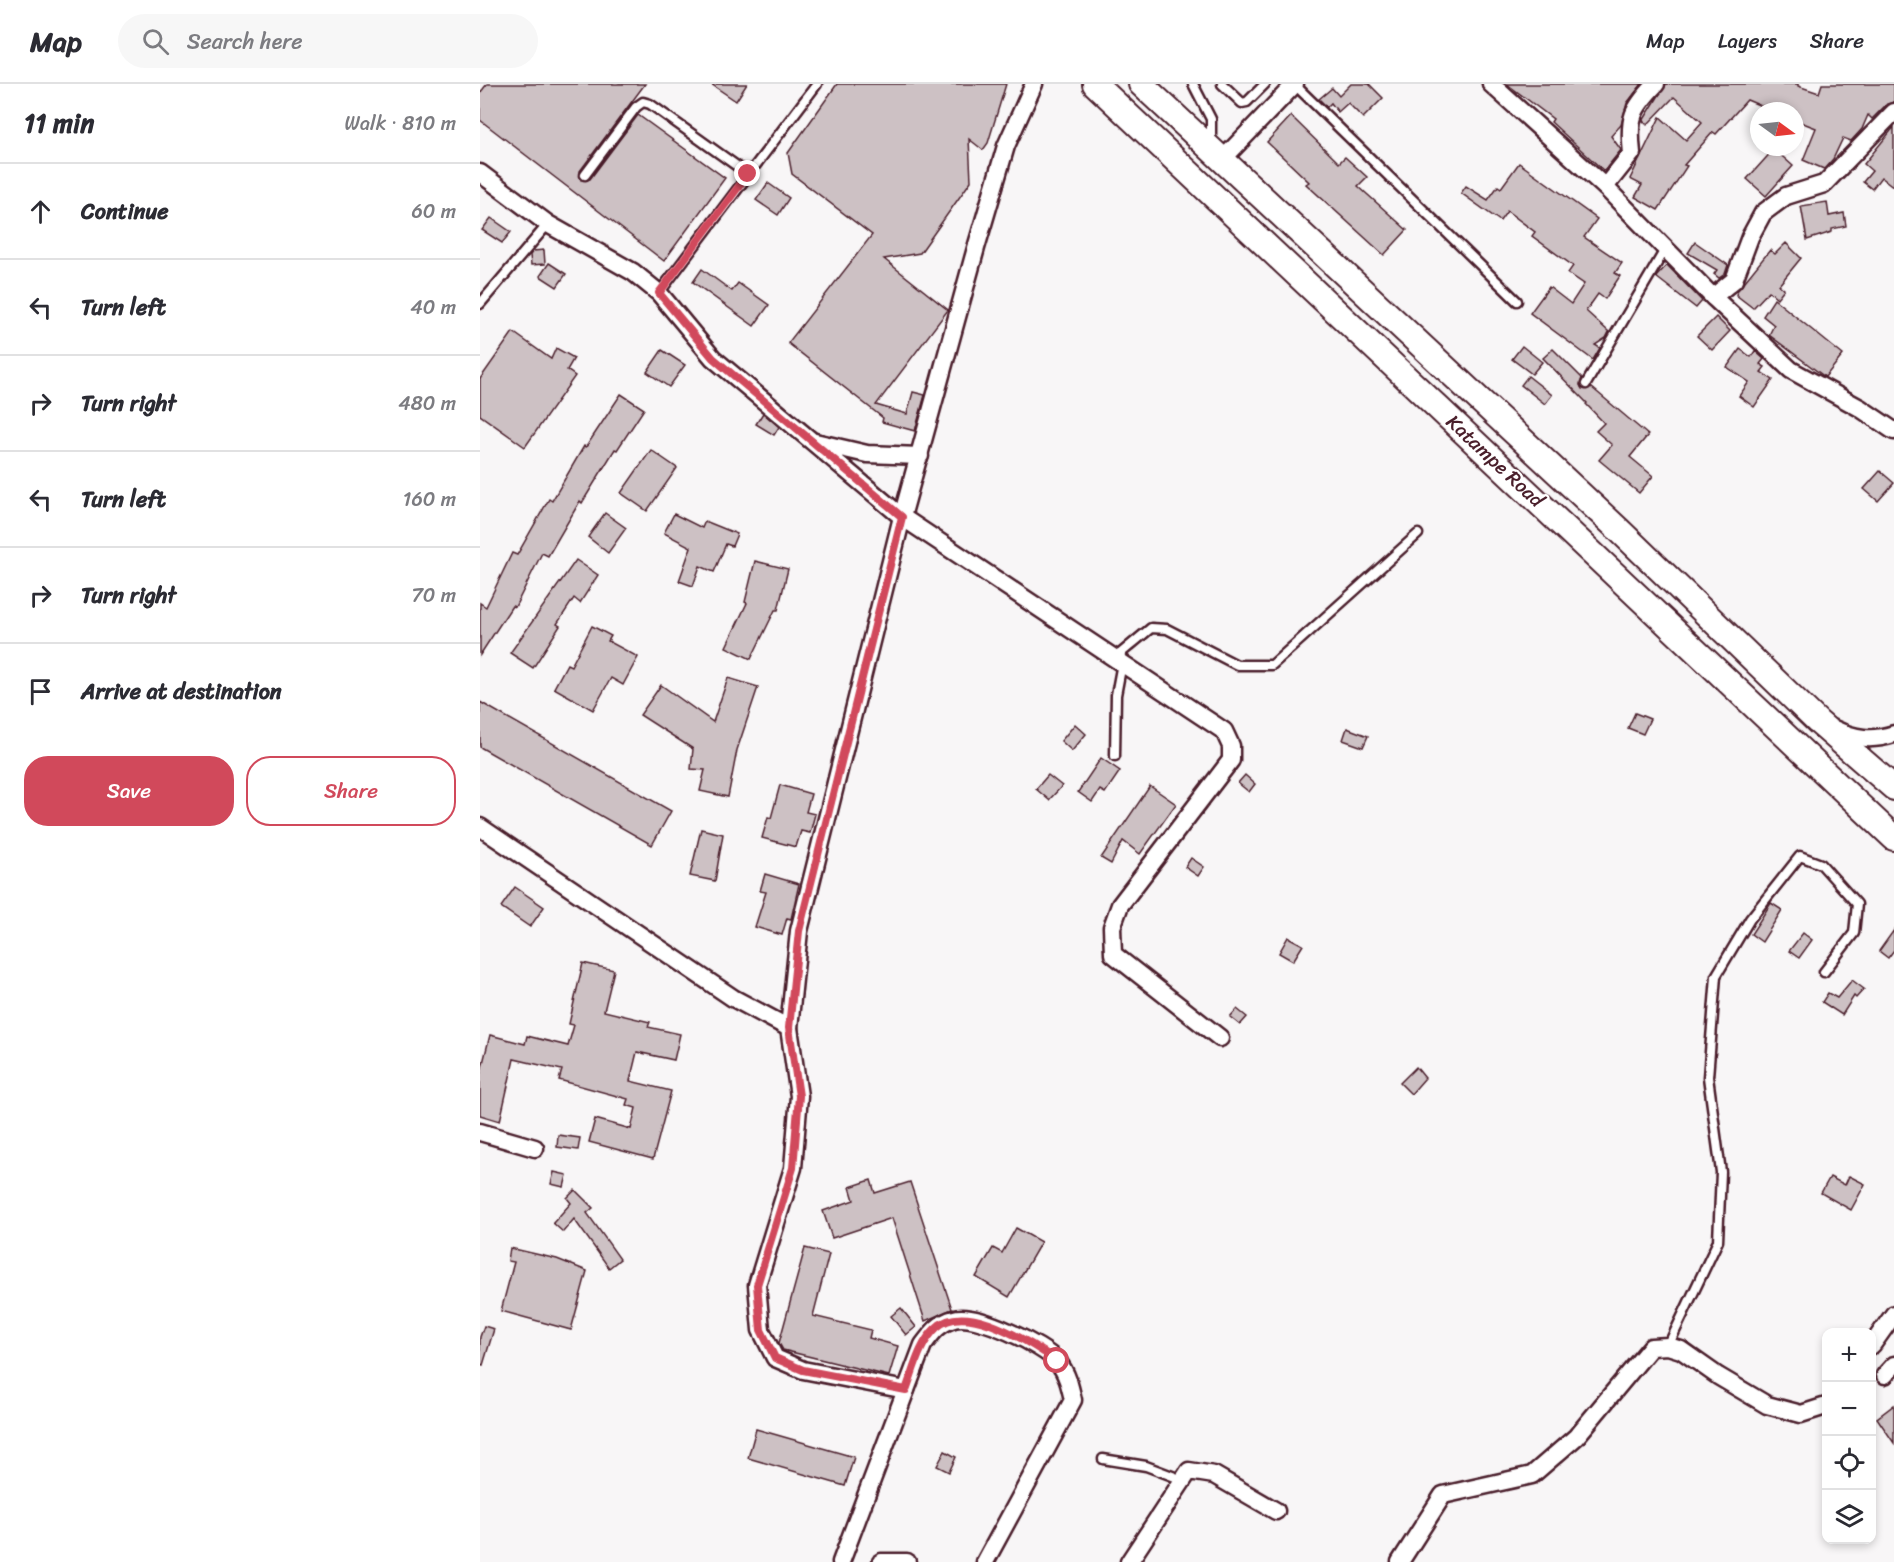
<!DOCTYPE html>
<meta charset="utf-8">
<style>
body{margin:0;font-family:Sriracha,sans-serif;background:#f7f7f7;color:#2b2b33}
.controls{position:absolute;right:18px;bottom:18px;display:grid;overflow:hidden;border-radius:12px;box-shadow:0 3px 9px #0003}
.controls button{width:54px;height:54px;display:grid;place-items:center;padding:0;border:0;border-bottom:2px solid #e1e1e2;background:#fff;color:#2b2b33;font:30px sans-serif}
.compass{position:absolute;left:1270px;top:18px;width:54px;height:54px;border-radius:50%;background:#fff;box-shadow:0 3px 9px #0003;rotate:105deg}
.stop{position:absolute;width:18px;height:18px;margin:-14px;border:4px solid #d1495b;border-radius:50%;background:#fff}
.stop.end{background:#d1495b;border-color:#fff;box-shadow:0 2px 6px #0008}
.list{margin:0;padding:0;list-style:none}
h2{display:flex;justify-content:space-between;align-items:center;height:78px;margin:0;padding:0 24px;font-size:26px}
h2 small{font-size:20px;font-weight:400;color:#7c7c81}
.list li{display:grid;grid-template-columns:39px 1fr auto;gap:18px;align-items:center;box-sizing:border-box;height:96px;padding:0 24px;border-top:2px solid #e1e1e2}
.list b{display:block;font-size:22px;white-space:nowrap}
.list em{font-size:20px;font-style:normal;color:#7c7c81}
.actions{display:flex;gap:12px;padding:18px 24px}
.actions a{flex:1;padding:14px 0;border:2px solid #d1495b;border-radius:24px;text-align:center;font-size:21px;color:#d1495b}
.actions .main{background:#d1495b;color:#fff}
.icon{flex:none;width:33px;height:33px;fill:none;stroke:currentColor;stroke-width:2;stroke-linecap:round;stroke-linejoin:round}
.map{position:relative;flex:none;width:1414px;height:1478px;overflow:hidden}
header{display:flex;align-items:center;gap:36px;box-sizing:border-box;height:84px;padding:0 30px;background:#fff;border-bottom:2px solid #e1e1e2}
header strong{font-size:28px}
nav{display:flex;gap:33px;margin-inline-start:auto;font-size:21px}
.search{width:420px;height:54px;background:#f7f7f7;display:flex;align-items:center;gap:15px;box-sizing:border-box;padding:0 21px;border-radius:33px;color:#7c7c81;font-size:22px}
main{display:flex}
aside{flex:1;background:#fff}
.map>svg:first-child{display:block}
.building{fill:#cdc1c4;stroke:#4a1f2b;stroke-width:1.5}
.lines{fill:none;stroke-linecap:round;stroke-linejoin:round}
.lane-casing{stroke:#4a1f2b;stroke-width:13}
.street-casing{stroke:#4a1f2b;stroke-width:21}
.secondary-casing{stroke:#4a1f2b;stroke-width:28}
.lane{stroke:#fff;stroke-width:8}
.street{stroke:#fff;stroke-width:16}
.secondary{stroke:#fff;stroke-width:24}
.route{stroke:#d1495b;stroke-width:8}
.labels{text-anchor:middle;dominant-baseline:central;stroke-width:4.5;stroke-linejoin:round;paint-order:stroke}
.street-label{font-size:20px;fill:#4a1f2b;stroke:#fff}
</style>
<header>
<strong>Map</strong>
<div class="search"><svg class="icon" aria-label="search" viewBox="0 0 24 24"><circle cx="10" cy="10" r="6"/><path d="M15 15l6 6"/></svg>Search here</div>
<nav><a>Map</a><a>Layers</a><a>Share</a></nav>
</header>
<main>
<aside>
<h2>11 min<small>Walk · 810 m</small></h2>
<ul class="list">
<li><svg class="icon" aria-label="ahead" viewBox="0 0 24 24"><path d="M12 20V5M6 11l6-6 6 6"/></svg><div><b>Continue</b></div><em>60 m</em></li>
<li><svg class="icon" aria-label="left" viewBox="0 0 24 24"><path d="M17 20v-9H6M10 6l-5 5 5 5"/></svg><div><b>Turn left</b></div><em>40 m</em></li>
<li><svg class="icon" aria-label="right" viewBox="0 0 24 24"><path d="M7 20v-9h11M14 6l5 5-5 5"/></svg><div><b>Turn right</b></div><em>480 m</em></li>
<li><svg class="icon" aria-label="left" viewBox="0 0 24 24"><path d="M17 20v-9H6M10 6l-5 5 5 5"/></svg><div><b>Turn left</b></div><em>160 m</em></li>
<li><svg class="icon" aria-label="right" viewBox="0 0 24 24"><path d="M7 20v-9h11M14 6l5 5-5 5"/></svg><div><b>Turn right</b></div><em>70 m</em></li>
<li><svg class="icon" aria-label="arrive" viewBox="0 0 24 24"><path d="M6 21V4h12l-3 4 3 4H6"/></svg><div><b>Arrive at destination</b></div></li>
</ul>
<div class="actions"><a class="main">Save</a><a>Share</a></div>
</aside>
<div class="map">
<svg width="1414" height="1478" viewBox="0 0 1414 1478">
<rect width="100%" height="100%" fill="#f8f6f7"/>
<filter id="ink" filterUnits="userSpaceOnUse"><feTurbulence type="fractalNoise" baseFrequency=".0167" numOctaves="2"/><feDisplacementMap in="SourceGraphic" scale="12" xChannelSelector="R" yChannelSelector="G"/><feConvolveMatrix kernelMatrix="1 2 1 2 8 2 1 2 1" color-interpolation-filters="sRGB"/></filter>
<g filter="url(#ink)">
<!-- building -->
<g class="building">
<polygon points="7,0 165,0 100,87 101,96 110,95 158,31 245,94 184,177 0,36 0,9"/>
<polygon points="231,0 267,0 256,17"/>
<polygon points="357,0 526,0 508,59 503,66 489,55 491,97 440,169 404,175 468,226 396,321 427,330 433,308 445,311 435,347 402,338 403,334 308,259 392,151 312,90 308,69"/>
<polygon points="871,0 889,0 903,14 883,34 868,19 858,28 851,19 847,23 839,15 852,4 859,12"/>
<polygon points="1027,0 1162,0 1147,19 1141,41 1131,52 1141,66 1124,87 1071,38 1073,35"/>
<polygon points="1186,0 1318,0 1318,2 1339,9 1342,0 1414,0 1414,18 1407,20 1392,35 1388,31 1382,45 1371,57 1363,54 1353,75 1344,85 1323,76 1336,44 1315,36 1315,27 1293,27 1267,16 1236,50 1233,48 1204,81 1207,82 1178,126 1155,113 1162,101 1150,95 1180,33 1206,56 1222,38 1194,13 1167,41 1163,37"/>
<polygon points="811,32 859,79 865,73 887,93 878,102 927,146 904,171 826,100 829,98 787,58"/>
<polygon points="1414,43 1414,103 1401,93 1392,105 1383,98 1392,87 1384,80"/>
<polygon points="1294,65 1313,82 1286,112 1267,95"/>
<polygon points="1039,79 1117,135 1104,153 1142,179 1135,189 1140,192 1125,215 1118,210 1106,227 1129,248 1126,254 1115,261 1120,264 1113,276 1050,229 1069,203 1091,220 1104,200 1088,189 1093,182 1052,152 1055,148 1027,127 1020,137 981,109 986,102 1008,116 1018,102 1021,104"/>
<polygon points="288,99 309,114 298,131 276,116"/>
<polygon points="1347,118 1349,132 1364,129 1366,142 1352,145 1352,148 1327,156 1321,122"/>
<polygon points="11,134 31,148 22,159 2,146"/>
<polygon points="1215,158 1248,181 1245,190 1239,194 1234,190 1237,186 1208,169"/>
<polygon points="1306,159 1321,174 1299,201 1304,205 1297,214 1289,207 1273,224 1256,211 1257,207 1290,166 1295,170"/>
<polygon points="64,166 65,180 51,181 50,171 53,167"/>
<polygon points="69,179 86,190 77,203 60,192"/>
<polygon points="1187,181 1222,217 1216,224 1176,193"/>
<polygon points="222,185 252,207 258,199 289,221 274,242 213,198"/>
<polygon points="1294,215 1363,271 1345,293 1289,251 1294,241 1283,232"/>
<polygon points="1236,233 1250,247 1232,266 1217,252"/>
<polygon points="33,248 71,275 76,264 94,274 87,286 95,292 45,363 0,331 0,295"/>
<polygon points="1042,262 1062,278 1052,290 1032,275"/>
<polygon points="1073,265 1102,294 1100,301 1102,305 1111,303 1168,351 1150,373 1173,392 1159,409 1119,376 1132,361 1116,347 1124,339 1106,320 1107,319 1063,274"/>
<polygon points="1260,265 1271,273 1275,267 1284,275 1280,280 1285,283 1281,288 1293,296 1274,323 1259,312 1269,298 1247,283"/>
<polygon points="182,266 205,281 189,303 167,288"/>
<polygon points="1048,292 1072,311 1065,320 1041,301"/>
<polygon points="141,310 164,325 137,366 135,365 102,419 100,417 68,472 62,469 35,523 32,522 0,571 0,519 6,523 32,469 37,471 69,415 72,417 104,362 106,363"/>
<polygon points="283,329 299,343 294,351 276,340"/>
<polygon points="171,366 197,384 167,427 141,409"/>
<polygon points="1400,387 1414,399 1398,417 1384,405"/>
<polygon points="125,429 146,444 128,469 108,453"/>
<polygon points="194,430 222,444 225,437 257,450 252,462 246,460 234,488 220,482 213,502 199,497 211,463 184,449"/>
<polygon points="96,476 118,491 100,519 94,514 77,540 80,542 53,584 30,569"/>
<polygon points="275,477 308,485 298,526 295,526 271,575 246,563 267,519 265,518"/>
<polygon points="112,542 131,552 128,557 158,573 143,601 131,594 113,626 74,604 87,580 91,582"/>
<polygon points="248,594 278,603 257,666 248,713 220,707 225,686 211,685 213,665 160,631 181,601 233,638"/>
<polygon points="0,618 191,727 172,761 0,663"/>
<polygon points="1155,629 1170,635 1163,650 1148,644"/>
<polygon points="595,640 606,650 592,667 581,657"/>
<polygon points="867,644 888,652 883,663 863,656"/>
<polygon points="621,674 640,687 625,709 620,706 612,718 598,708"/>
<polygon points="568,691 582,702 569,716 556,705"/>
<polygon points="765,691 775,700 769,708 758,699"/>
<polygon points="300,701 331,710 326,728 335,730 330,749 321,747 316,763 282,754 288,733 291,734"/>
<polygon points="670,702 696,720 660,770 643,757 631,780 621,774"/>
<polygon points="221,745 243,750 235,797 210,792"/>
<polygon points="711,774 724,783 718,792 705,783"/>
<polygon points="285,790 319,800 311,835 307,834 302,851 275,843 286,808 280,807"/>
<polygon points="35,803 64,823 50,843 21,823"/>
<polygon points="1291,819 1302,826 1282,858 1271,850"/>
<polygon points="1414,846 1414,866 1408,874 1399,867"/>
<polygon points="1323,849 1332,856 1319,874 1309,867"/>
<polygon points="808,853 823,861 813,877 799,869"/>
<polygon points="103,879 134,886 124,927 170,938 168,943 200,950 194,976 157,968 150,997 191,1007 173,1075 109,1058 115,1035 151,1045 156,1024 146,1021 148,1015 79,996 82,986 34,975 20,1037 0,1031 0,991 10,951 45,960 47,952 88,962 94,941 89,940"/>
<polygon points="1372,896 1384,905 1376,914 1374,912 1362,931 1342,918 1348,909 1357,914"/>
<polygon points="757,925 767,933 760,941 750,933"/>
<polygon points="936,983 945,994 931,1010 920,999"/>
<polygon points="78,1051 100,1054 98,1066 77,1063"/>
<polygon points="74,1088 87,1091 84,1103 71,1100"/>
<polygon points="1369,1092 1385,1100 1371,1126 1341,1109 1350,1093 1365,1101"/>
<polygon points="391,1096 395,1109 430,1098 472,1225 445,1237 412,1134 352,1154 343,1127 374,1116 370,1103"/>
<polygon points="95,1106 113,1124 107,1129 140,1175 129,1184 94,1135 83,1148 73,1139 91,1119 87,1114"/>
<polygon points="536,1144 561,1158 529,1213 496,1193 513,1164 522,1169"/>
<polygon points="30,1164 77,1175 107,1187 91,1246 21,1227 34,1178 28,1177"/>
<polygon points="325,1164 349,1170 333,1232 391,1246 389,1254 418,1262 409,1292 303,1266 299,1259"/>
<polygon points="421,1224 436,1243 426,1251 411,1232"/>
<polygon points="4,1242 14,1245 3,1281 0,1280 0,1253"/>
<polygon points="1414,1321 1414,1359 1397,1334"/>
<polygon points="276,1345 374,1373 365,1402 268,1374"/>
<polygon points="465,1367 476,1373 469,1388 457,1382"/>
</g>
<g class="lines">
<!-- lane casing -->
<g class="lane-casing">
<g id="lane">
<polyline points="713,0 731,35 731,59"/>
<polyline points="742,0 762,19 767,18 785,0"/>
<polyline points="815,1 1037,217"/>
<polyline points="105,91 156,23 163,18 170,20 268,90"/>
<polyline points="179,209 337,0"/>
<polyline points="0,220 68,140"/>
<polyline points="1106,300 1186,164"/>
<polyline points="635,574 671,544 687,545 757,581 792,581 938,450"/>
<polyline points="635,672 636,611 642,579"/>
<polyline points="1188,1262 1238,1157 1241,1088 1228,993 1236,892 1270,835 1320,772 1341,780 1377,820 1374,849 1344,888"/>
<polyline points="623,1375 666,1382 703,1396"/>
</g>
</g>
<!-- street casing -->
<g class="street-casing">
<g id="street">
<polyline points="1011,0 1125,103 1233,213 1311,286 1380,324 1414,347"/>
<polyline points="742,76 815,0"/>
<polyline points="0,89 68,140 153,188 179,209 233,274 422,433 744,647 751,662 751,676 640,821 632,843 633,870 740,954"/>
<path d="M 1125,103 L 1152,69 C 1148,34 1152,25 1176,0"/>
<polyline points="1233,213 1254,196 1270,153 1283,129 1306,112 1344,100 1414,28"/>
<polyline points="335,358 387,370 440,372"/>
<path d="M 1354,645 C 1375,655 1392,657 1414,650"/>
<polyline points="0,743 253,914 309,944 319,847 422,433 496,164 526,62 554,0"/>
<polyline points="309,944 319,1012 313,1084 277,1201 281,1246 295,1274 323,1286 426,1306"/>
<polyline points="0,1048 55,1064"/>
<polyline points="1392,1261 1414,1230"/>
<polyline points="1405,1291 1414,1281"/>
<path d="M 361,1478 L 443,1261 C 452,1249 459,1239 474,1235 C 495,1228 563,1261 578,1278 C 587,1289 590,1302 593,1316 L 505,1478"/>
<polyline points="401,1478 427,1478"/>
<polyline points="649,1478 709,1387 734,1391 796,1427"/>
<polyline points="920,1478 963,1411 1052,1391 1096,1353 1171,1263 1188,1262 1201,1266 1238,1292 1287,1321 1321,1330 1346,1322"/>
</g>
</g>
<!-- secondary casing -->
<g class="secondary-casing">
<g id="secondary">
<polyline points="615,0 1414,754"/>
<polyline points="661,0 1139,446 1338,638 1414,704"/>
</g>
</g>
<!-- lane -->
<use href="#lane" class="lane"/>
<!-- street -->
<use href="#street" class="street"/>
<!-- secondary -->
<use href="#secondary" class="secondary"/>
</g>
</g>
<g class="lines" filter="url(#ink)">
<!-- route -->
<path class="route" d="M 268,90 L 179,209 L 233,274 L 422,433 L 319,847 L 309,944 L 319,1012 L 313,1084 L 277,1201 L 281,1246 L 295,1274 L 323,1286 L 426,1306 C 434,1285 439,1260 456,1244 C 485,1215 551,1259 577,1277"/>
</g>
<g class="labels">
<!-- street labels -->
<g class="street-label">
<text transform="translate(1015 377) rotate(43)">Katampe Road</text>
</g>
</g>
</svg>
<div class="controls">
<button>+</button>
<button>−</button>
<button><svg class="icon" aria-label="locate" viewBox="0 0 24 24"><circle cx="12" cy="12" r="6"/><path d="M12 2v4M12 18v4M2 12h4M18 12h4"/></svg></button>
<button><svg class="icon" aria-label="layers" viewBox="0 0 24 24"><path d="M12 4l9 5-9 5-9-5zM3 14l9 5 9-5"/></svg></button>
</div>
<svg class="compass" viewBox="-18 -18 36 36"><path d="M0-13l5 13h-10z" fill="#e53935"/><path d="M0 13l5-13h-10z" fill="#7c7c81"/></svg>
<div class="stop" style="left:577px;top:1277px"></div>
<div class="stop end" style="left:268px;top:90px"></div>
</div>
</main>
